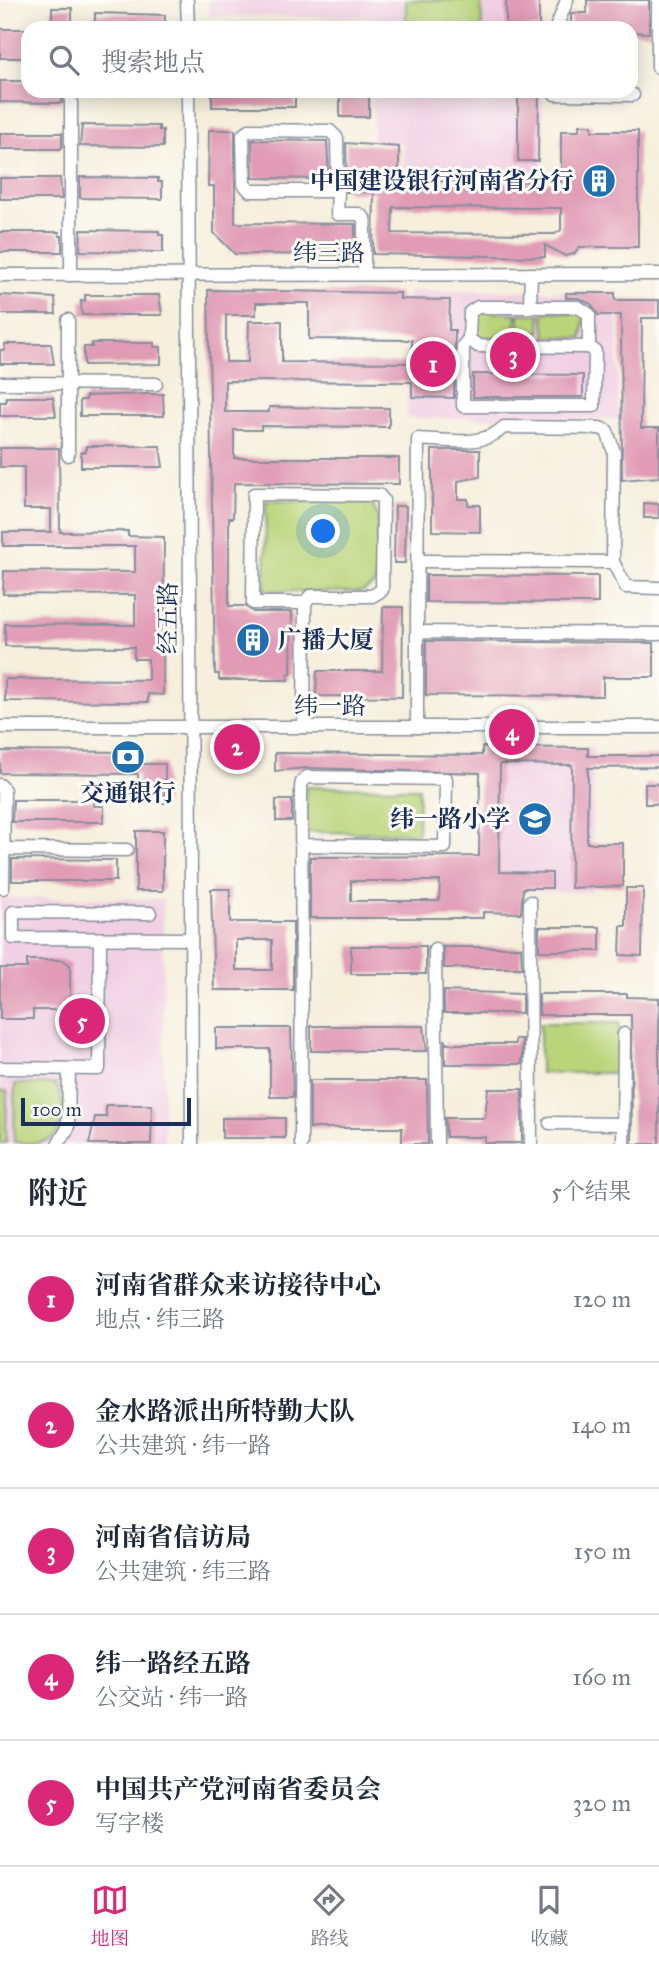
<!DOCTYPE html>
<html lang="zh">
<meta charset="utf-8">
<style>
body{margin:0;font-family:"IM FELL Great Primer","Noto Serif SC",serif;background:#f2f2f3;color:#1f2937}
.scale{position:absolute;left:21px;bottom:18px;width:170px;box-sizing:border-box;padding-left:7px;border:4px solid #1b2f5e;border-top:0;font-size:19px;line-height:24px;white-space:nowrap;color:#1b2f5e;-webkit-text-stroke:5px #fdfcf7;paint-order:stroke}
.you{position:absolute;left:324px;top:532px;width:24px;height:24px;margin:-18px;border:5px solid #fff;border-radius:50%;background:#1a73e8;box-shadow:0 0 0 10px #1a73e833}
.badge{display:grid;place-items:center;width:46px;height:46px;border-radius:50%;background:#db2777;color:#fff;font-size:23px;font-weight:700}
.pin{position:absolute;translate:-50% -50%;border:4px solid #fff;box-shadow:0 2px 7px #0006}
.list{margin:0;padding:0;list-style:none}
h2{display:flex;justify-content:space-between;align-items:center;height:91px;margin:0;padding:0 28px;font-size:30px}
h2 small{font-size:23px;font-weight:400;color:#747a83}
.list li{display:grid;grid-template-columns:46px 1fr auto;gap:21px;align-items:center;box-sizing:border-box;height:126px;padding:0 28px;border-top:2px solid #e0e1e3}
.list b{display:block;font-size:26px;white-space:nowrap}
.list p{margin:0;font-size:23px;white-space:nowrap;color:#747a83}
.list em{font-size:23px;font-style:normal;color:#747a83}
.icon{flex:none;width:38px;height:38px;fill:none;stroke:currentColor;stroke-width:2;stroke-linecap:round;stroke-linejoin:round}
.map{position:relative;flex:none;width:659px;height:1144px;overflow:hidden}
.search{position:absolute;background:#fff;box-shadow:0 4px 18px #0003;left:21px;right:21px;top:21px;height:77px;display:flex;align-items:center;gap:18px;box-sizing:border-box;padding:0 24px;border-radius:21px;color:#747a83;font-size:26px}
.sheet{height:721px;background:#fff}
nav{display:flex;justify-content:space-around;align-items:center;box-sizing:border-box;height:98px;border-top:2px solid #e0e1e3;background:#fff;font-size:19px;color:#747a83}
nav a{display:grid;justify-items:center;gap:4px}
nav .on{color:#db2777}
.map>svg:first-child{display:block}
.built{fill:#f1d0e3}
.green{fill:#b9d479;stroke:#6a826c;stroke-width:2}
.building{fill:#e19bb5;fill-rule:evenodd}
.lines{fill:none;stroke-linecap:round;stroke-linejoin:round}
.minor-casing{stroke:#888f9d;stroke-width:15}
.minor{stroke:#fff;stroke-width:12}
.labels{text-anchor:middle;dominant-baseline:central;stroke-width:6;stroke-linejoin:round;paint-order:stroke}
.poi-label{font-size:24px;font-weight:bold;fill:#1b2f5e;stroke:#fdfcf7;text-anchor:end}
.street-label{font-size:24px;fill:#1b2f5e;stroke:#fdfcf7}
</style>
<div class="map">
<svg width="659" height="1144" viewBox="0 0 659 1144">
<rect width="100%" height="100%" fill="#fdfcf7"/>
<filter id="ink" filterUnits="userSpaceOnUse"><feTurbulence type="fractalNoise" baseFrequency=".0143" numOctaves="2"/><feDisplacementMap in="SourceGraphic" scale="14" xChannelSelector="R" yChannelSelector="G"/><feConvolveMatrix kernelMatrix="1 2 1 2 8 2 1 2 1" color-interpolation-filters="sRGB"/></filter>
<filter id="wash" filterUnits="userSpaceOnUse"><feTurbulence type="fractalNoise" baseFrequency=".00686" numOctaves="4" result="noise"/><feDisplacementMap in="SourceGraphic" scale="28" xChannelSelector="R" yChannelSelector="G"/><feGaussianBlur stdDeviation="1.57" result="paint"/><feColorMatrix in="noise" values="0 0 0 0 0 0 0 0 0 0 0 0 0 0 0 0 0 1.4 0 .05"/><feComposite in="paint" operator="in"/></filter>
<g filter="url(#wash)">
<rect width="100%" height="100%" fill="#f5efdc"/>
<!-- built -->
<g class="built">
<polygon points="209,0 543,0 543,28 373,28 373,17 209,16"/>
<polygon points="373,91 543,91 542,176 403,175 403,143 373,143"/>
<polygon points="408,290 618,292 618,419 407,418"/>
<polygon points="478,745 593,747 592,892 477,891"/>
<polygon points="0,898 163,899 164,1144 0,1144"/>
</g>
<!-- green -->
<g class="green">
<polygon points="406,0 481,0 482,28 406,28"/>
<polygon points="479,311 517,314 514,338 477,337 475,314"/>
<polygon points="551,311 585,314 582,338 546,337 543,314"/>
<rect x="519" y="314" width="21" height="18"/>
<polygon points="266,501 371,502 378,516 376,583 362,592 265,591"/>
<polygon points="306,787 419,788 418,833 306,832"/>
<rect x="540" y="1023" width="79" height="50"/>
<path d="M 15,1084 L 55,1084 C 66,1097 66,1131 48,1140 C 37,1144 26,1144 14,1142 Z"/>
<polygon points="0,1091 7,1091 6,1143 0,1143"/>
</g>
<g id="blocks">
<!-- building -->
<g class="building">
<rect x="506" y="0" width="33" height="28"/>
<polygon points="587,0 649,0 649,33 631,32 631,28 571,28 571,13 587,13"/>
<rect x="52" y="8" width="20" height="20"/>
<polygon points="95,13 165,15 165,28 95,28"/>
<rect x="0" y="29" width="28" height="29"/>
<polygon points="0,81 28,81 28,91 62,91 62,103 0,102"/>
<rect x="212" y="91" width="83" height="16"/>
<polygon points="518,91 539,91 538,161 518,161"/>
<rect x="340" y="93" width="29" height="24"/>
<polygon points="82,125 159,126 159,130 163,130 163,147 80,146"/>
<path d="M 579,125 L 592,125 L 592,131 L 638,131 L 638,247 L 579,247 L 574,254 L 565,256 L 545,245 L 545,257 L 373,254 L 374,192 L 347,192 L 346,143 L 399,147 L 399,181 L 561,182 L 561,131 L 579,131 ZM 393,207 L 561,208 L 561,230 L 555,234 L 392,233 Z"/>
<polygon points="209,130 235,130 235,223 355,224 355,255 235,254 214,233 214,186 208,186"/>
<polygon points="0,133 62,133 62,146 61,149 0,149"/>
<polygon points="252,140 327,141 329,179 253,178"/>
<polygon points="80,177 158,178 158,182 162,182 162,199 80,198"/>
<polygon points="0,178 60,178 62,199 0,199"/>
<polygon points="81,230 159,231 159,235 163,235 163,252 80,251"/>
<polygon points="0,232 59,232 59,236 62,236 62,252 0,252"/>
<path d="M 208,290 L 400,293 L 400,299 L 450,300 L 449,330 L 455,330 L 454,398 L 412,397 L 412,382 L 225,381 L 225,412 L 269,412 L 269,407 L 389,408 L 389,427 L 261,426 L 261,430 L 234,430 L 234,458 L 399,458 L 399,484 L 234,483 L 233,518 L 229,518 L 229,606 L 245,606 L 253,612 L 292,612 L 291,674 L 288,674 L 288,680 L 219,680 L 219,674 L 215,674 ZM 256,303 L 309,303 L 309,339 L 412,340 L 412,363 L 282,362 L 282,321 L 249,321 L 248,362 L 226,362 L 226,315 L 256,315 Z"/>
<polygon points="566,293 615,293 615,300 659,300 659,318 642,318 641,428 659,428 659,477 622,480 621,315 598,315 591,304 579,298 566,298"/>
<polygon points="0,295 55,298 56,314 0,314"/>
<polygon points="85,295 159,295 162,315 82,315 81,301 85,301"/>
<polygon points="92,343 154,343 154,347 161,347 161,364 84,365 84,347 92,347"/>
<polygon points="5,344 51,344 54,364 0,364 0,350 5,350"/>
<polygon points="473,374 583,375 583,397 473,397"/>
<polygon points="147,394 163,394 164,416 80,416 80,400 86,400 86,396"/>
<polygon points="6,397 53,397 56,416 0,416 0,402 6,402"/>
<polygon points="86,446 160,446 163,467 81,467 81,452 86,452"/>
<polygon points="0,448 59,448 60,532 128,531 128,536 164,537 163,695 148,694 148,702 5,701 5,679 148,680 148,659 134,659 134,647 5,646 5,624 135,625 135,595 3,594 4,571 135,572 135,546 3,546 3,532 51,532 51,509 24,509 24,467 0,467"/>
<polygon points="432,450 480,450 480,477 458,481 458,499 468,499 468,505 480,505 480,532 432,531"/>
<polygon points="644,503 659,504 659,518 644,518"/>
<polygon points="395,506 406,506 405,563 394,563"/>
<polygon points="426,575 598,576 598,603 426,602"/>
<polygon points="383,607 403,607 402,697 316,696 317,671 382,671"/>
<polygon points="426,641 654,643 654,677 603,677 603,696 426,695"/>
<path d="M 482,747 L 588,748 L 588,756 L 659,756 L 659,767 L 588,768 L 587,843 L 623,843 L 623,886 L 571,888 L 572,765 L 500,764 L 499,872 L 552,873 L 552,888 L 523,888 L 521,913 L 483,912 L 483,918 L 310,918 L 310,857 L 479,856 L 480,773 L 307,768 L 275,771 L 275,753 L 482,755 ZM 351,881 L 440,881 L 439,901 L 351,901 Z"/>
<polygon points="0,751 138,752 138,764 165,764 165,803 138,802 138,774 0,773"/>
<rect x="645" y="784" width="14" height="20"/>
<polygon points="13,800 94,800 94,806 104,806 104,822 12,822"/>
<rect x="276" y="800" width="16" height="21"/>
<rect x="136" y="831" width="27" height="60"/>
<polygon points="12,859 116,860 116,881 12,881"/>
<polygon points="626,888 643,888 642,956 620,955 621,926 626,926"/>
<path d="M 211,889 L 230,889 L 230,922 L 293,922 L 293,990 L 214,990 ZM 236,940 L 272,940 L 272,970 L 236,970 Z"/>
<rect x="539" y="927" width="61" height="24"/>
<rect x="351" y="946" width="75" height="28"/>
<polygon points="443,947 521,947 522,968 444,968"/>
<polygon points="27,960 63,960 70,965 70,1010 33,1010 33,1019 0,1019 0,968 27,968"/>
<polygon points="444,991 522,994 522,1013 444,1013"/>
<polygon points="539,994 627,994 627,997 659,998 659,1144 632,1144 631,1015 539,1015"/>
<polygon points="311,1026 424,1026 427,1051 311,1051"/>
<polygon points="216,1028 291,1028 293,1097 270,1097 270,1049 216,1049"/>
<polygon points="445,1039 447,1044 515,1044 515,1039 522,1039 522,1064 445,1064"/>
<polygon points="310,1080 427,1080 428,1144 402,1144 402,1128 310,1128"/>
<polygon points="488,1089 522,1089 522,1143 485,1143 485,1137 446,1137 445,1118 485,1118"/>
<polygon points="106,1105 152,1105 151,1144 89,1144 95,1117 106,1117"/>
<rect x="222" y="1118" width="63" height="20"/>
</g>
</g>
</g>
<g filter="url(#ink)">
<use href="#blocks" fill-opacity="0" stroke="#888f9d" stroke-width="2"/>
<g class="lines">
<!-- minor casing -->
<g class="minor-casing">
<g id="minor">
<polyline points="187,0 188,28"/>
<polyline points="556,28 567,0"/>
<polyline points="658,67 658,0"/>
<polyline points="71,91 71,275"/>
<polyline points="188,91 192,1144"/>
<polyline points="555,91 555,94 633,95"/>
<polygon points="249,130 330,131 337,138 338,191 250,191 244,184 243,135"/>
<polyline points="338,191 337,214 359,214 364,218 364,274"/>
<polyline points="0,275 659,274"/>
<polygon points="478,307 578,307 589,314 589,347 478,346 469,339 470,312"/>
<polyline points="530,307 531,274"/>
<polyline points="469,339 463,346 463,406 594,406 595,351 589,347"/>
<polyline points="0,383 156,384"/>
<polyline points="68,455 68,320"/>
<polyline points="418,561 613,562"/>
<path d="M 417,632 L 418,439 C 446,440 483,448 504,427 L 600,428 L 607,431 L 614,452 L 613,562 L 626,587 L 659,588"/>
<polyline points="0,727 659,727"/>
<polyline points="304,727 305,603 310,596 372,596 382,590 383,500 379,495 254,494 253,603 305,603"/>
<polyline points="417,727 417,632 659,634"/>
<polyline points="0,785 4,790 3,888"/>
<polyline points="0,849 127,850"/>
<polyline points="530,902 531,1144"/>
<polyline points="150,913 13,912 13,938 191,939"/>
<polyline points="435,949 437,1144"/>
<polyline points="0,1068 99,1069 100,939"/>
<polyline points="550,1123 623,1124"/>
<polyline points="58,1144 68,1128 69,1069"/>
<path d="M 301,1144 C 302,1025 302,906 301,787 L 302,782 L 307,777 L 446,779 L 445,847 L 302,845"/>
<polyline points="623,1144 624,1034"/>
</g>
</g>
<!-- minor -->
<use href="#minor" class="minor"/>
</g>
</g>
<!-- icons -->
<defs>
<g id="building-disc" transform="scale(1.75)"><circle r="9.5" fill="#1f6fb2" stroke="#fdfcf7"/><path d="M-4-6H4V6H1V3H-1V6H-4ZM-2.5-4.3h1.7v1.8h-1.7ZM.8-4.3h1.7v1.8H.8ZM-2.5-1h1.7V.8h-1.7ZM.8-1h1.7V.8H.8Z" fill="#fff"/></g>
<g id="bank-disc" transform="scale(1.75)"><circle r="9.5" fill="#1f6fb2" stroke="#fdfcf7"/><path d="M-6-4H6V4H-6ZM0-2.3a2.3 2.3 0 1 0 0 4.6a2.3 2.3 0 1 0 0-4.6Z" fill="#fff"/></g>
<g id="school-disc" transform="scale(1.75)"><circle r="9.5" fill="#1f6fb2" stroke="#fdfcf7"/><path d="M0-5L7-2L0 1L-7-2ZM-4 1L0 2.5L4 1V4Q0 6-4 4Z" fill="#fff"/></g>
</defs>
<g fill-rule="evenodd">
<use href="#building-disc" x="599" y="181"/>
<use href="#building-disc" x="253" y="640"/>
<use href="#bank-disc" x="128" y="757"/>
<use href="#school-disc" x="535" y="819"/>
</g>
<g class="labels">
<!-- poi labels -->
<g class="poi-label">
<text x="574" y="181">中国建设银行河南省分行</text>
<text x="278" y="640" text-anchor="start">广播大厦</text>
<text x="128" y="793" text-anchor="middle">交通银行</text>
<text x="510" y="819">纬一路小学</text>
</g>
<!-- street labels -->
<g class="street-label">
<text x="329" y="253">纬三路</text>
<text transform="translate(168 618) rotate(-90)">经五路</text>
<text x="330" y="706">纬一路</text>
</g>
</g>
</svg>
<div class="scale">100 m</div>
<div class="you"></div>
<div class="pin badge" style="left:433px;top:364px">1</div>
<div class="pin badge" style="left:237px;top:747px">2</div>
<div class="pin badge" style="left:513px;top:355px">3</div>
<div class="pin badge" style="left:512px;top:732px">4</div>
<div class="pin badge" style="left:82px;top:1021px">5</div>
<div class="search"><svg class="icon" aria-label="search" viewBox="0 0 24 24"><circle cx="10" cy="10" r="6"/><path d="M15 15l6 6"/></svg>搜索地点</div>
</div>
<section class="sheet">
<h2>附近<small>5个结果</small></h2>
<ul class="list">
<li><span class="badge">1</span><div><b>河南省群众来访接待中心</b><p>地点 · 纬三路</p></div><em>120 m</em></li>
<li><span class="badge">2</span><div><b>金水路派出所特勤大队</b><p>公共建筑 · 纬一路</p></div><em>140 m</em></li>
<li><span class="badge">3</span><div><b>河南省信访局</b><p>公共建筑 · 纬三路</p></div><em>150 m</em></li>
<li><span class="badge">4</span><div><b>纬一路经五路</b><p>公交站 · 纬一路</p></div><em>160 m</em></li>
<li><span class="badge">5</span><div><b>中国共产党河南省委员会</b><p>写字楼</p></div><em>320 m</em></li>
</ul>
</section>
<nav>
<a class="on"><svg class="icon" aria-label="map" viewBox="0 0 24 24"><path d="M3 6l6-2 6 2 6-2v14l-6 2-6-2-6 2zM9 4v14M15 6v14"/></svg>地图</a>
<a><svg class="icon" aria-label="directions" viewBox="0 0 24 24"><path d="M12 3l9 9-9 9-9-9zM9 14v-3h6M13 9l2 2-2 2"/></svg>路线</a>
<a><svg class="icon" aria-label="saved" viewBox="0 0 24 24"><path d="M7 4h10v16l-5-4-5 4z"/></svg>收藏</a>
</nav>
